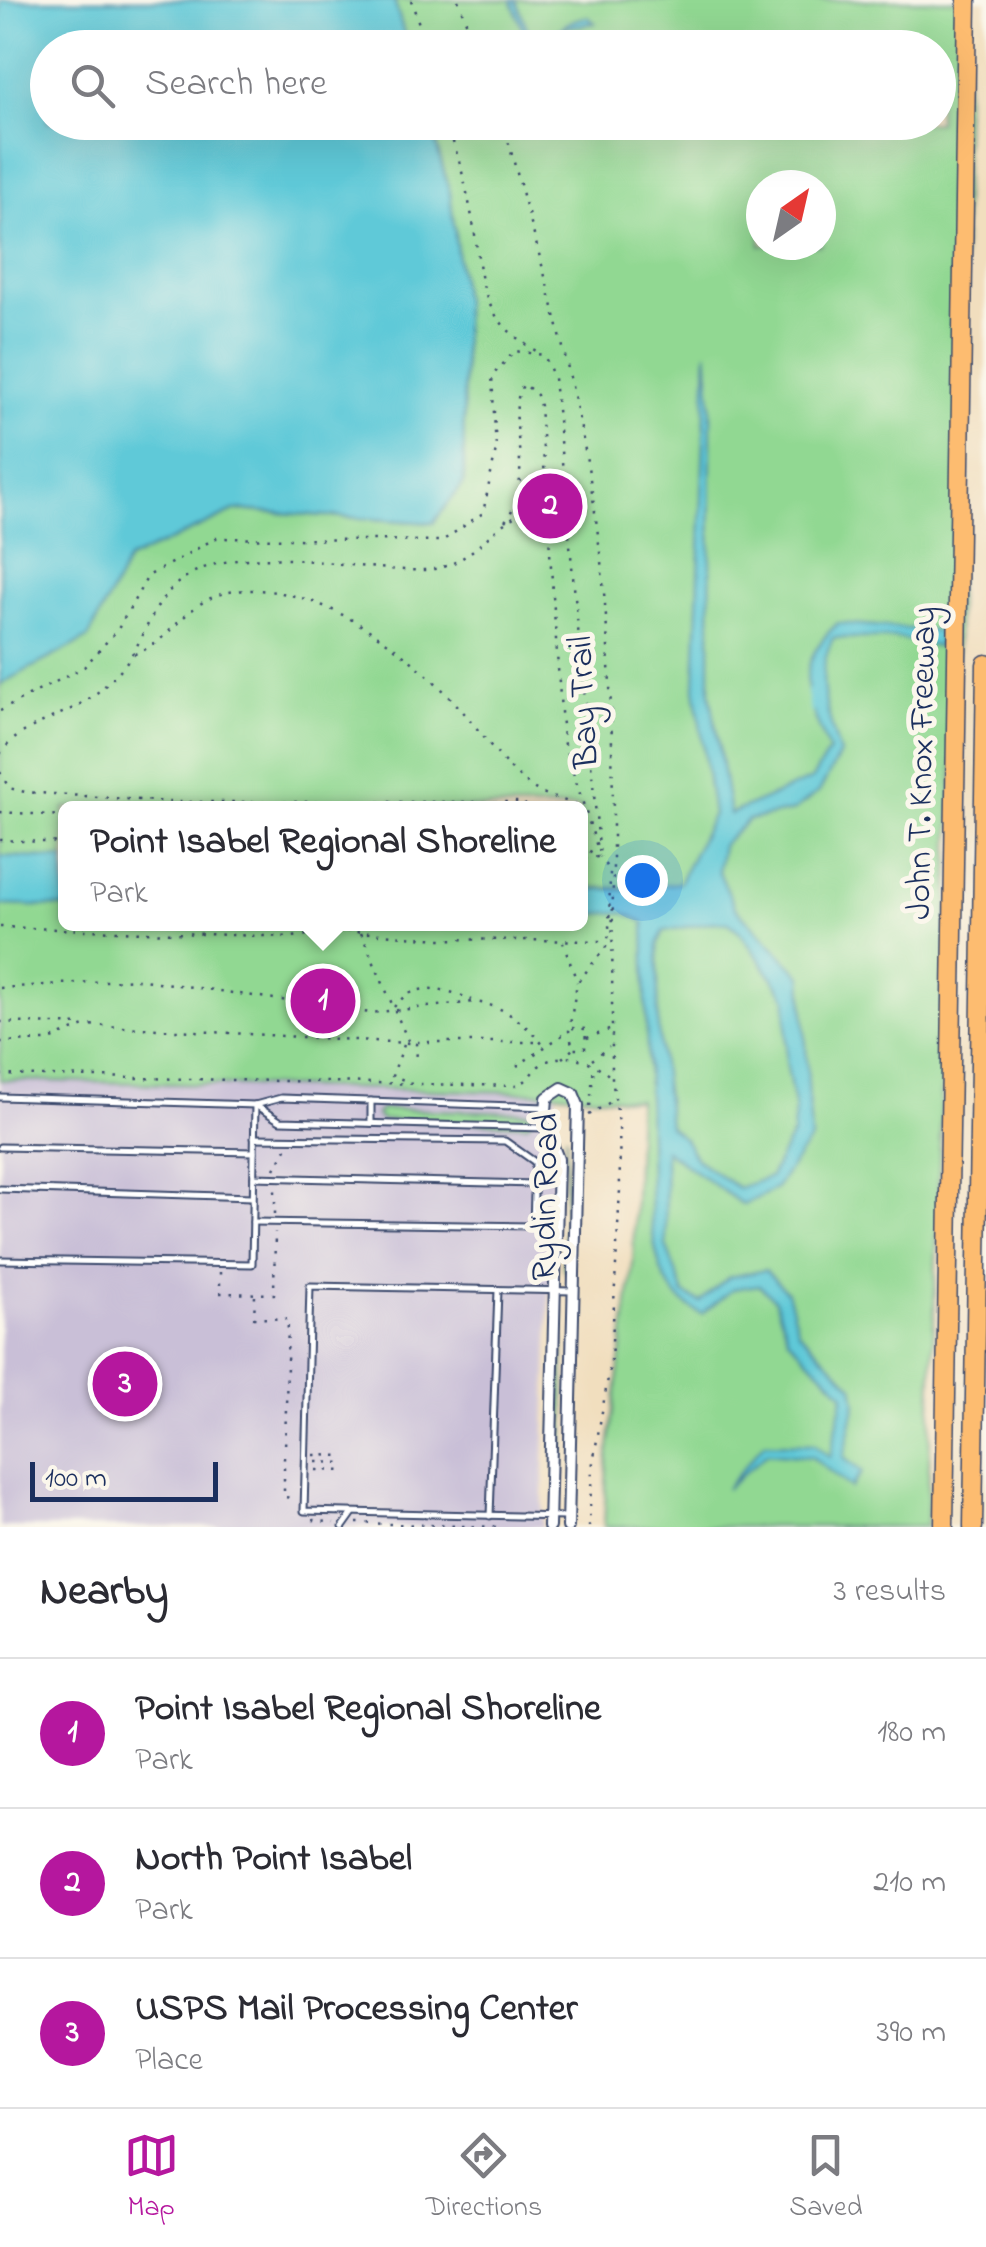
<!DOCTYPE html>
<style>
body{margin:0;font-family:"Indie Flower",sans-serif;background:#f7f7f7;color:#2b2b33}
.compass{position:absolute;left:746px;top:170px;width:90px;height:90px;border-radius:50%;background:#fff;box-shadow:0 10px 40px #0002;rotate:34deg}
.scale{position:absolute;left:30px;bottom:25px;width:188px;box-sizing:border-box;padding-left:10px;border:5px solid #1b2f5e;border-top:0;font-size:28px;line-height:35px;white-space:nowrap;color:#1b2f5e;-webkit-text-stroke:8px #fbf7ec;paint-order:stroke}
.you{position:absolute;left:642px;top:880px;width:35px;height:35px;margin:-25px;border:8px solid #fff;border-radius:50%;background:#1a73e8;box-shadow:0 0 0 15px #1a73e833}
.badge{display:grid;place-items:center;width:65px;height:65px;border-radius:50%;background:#b5179e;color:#fff;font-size:32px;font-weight:700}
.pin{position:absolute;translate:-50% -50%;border:5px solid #fff;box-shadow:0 2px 10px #0006}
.popup{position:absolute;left:58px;top:801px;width:530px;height:130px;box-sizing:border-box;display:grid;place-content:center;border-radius:15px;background:#fff;filter:drop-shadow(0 2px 8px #0005);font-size:32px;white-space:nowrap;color:#7c7c81}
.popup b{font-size:38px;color:#2b2b33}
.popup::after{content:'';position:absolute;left:50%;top:100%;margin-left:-20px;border:20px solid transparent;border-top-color:#fff}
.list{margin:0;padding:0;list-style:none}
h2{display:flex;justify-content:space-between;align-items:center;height:130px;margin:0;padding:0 40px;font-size:42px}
h2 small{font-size:32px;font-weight:400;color:#7c7c81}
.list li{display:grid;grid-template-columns:65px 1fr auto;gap:30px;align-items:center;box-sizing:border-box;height:150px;padding:0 40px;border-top:2px solid #e1e1e2}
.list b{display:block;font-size:38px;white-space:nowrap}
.list p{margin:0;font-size:32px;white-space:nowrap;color:#7c7c81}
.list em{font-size:32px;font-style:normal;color:#7c7c81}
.icon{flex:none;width:55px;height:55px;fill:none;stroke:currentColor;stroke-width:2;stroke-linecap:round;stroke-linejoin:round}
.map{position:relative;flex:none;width:986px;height:1527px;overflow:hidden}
.search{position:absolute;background:#fff;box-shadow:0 10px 40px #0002;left:30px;right:30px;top:30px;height:110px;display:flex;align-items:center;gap:25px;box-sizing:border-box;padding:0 35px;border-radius:55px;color:#7c7c81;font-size:38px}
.sheet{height:580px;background:#fff}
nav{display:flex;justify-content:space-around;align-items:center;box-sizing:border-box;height:140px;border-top:2px solid #e1e1e2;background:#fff;font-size:28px;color:#7c7c81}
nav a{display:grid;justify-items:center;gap:5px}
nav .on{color:#b5179e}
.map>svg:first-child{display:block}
.industrial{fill:#c9bfd7}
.green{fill:#91d892;stroke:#568478;stroke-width:2.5;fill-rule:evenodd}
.water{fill:#5ec9d8;stroke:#3c7c9b;stroke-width:2.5;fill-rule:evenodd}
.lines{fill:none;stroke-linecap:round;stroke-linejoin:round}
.stream{stroke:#5ec9d8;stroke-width:4}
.lane-casing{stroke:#3b496c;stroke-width:9}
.street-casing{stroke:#3b496c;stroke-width:14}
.highway-casing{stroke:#3b496c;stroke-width:21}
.path{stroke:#3b496c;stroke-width:2.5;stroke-dasharray:2.5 8;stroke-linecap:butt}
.lane{stroke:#fff;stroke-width:5}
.street{stroke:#fff;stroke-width:10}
.highway{stroke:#fdbc70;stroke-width:18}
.labels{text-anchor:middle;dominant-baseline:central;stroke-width:10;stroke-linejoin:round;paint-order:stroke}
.street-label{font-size:35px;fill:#1b2f5e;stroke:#fbf7ec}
</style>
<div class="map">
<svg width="986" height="1527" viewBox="0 0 986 1527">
<rect width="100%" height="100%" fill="#fbf7ec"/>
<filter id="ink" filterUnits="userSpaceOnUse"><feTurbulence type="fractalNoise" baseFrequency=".01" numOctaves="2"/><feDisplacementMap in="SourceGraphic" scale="20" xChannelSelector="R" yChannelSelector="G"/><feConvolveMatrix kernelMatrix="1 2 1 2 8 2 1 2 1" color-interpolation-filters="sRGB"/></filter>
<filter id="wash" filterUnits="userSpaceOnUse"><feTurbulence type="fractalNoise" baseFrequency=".0048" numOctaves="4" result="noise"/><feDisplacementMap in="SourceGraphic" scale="40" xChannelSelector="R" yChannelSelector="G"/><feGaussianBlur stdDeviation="2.25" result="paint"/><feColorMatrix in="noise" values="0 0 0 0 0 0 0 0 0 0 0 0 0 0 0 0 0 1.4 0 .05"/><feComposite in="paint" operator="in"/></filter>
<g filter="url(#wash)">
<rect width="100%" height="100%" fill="#f1debe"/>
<!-- industrial -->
<polygon class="industrial" points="0,1080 556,1093 542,1527 0,1527"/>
<!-- green -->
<g class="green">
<path d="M 394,0 L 967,0 L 957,640 L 927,1527 L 604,1527 L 607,1463 L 633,1264 L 638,1100 L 556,1093 L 0,1080 L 0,878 L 65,880 L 65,924 L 580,924 L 581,898 L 640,900 L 632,888 L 581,888 L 580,808 L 65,808 L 65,859 L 0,856 L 0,684 L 88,638 L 128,560 L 236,510 L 433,523 L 464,482 L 463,303 L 450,193 L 430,123 L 938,122 L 938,48 L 408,47 ZM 761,185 L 821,185 L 821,245 L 761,245 Z"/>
<polygon points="381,1109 528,1112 532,1119 527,1124 381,1120 376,1114"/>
<polygon points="566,1134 569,1268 566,1272 563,1268"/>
<polygon points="562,1309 565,1420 561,1491 557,1488"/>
</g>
<!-- water -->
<g class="water">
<polygon points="0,0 394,0 408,47 48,48 48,122 430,123 450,193 463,303 464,483 433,523 236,510 128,560 88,638 0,684"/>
<path d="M 511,0 L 516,0 L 534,46 C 558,40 558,20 588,17 L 595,23 L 567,27 L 550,47 L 530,47 Z"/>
<path d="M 707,352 L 711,404 L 710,692 L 730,814 L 812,779 L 829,751 C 806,696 791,668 838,623 L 938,631 L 939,647 L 897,638 L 833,638 C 813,678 828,714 840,754 L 819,792 L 793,811 L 748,820 L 722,845 L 718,870 L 735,908 L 802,976 L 811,1139 L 775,1189 L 743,1205 L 665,1150 L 666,1245 L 684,1294 L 700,1302 L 729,1277 L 765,1270 L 787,1292 L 798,1331 L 853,1386 L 856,1403 L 844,1458 L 862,1472 L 851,1488 L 812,1457 L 767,1453 L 726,1489 L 764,1443 L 814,1444 L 830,1457 L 844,1394 L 788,1338 L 775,1300 L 759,1285 L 733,1289 L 702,1314 C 662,1295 656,1261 651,1220 L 644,922 L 623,912 L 581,915 L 581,888 L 624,890 L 679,883 L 713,814 L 695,688 ZM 713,922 L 729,923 L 740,932 L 787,998 L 786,1061 L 795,1110 L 793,1133 L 770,1177 L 738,1188 L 696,1159 L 684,1139 L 669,1126 L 658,1029 L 658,943 L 664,931 Z"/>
<polygon points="0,856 65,859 65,907 0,905"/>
</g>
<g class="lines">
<!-- stream -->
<polyline class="stream" points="809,691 812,711"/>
</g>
</g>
<g filter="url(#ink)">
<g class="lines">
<!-- lane casing -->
<g class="lane-casing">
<g id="lane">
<polyline points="0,1097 255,1105 281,1098 545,1107"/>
<polyline points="255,1105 280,1121 545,1128"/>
<polyline points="371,1123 371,1101"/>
<polyline points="0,1147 254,1152"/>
<polyline points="254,1177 534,1184"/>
<polyline points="0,1189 252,1197"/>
<polyline points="253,1222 533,1226 535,1162 505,1141 254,1138"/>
<polyline points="0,1260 252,1264 255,1105"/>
<polyline points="490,1516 498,1290"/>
<polyline points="565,1517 304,1511 310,1286 573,1291"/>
<polyline points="343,1527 353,1513"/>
</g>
</g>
<!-- street casing -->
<g class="street-casing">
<polyline id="street" points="549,1527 558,1159 545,1125 547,1098 562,1088 573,1093 578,1105 568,1527"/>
</g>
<!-- highway casing -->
<g class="highway-casing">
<g id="highway">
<polyline points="944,1527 967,0"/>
<polyline points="973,1527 986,664"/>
</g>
</g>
<!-- path -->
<g class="path">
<polyline points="411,0 427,48"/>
<polyline points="458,0 476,48"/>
<path d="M 445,122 C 458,151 465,182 471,212 C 484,275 473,315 538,352"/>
<path d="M 503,122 C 540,259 581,394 598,535 C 620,716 611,897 612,1079 L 619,1123 L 620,1189 L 611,1361 L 592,1468 L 589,1527"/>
<path d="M 505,521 C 539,478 502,414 524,384 L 537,395 L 540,406 L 548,522"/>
<path d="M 134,654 C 174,642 184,597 236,591 C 320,581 414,654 465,714 C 486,738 506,770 533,788 C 547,797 567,800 583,808"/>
<polyline points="0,711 84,667 118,629 148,576 216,538 442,541 483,513 496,450 492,376 515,351 544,355 554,378 600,857 580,858"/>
<path d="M 0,754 C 22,723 60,719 90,698 C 103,689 124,668 132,654 C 151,624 155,596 189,575 C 250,539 357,573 424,570 C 473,568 488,525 528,510 L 548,523 L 563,741 L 598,850"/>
<polyline points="0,772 9,788 25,792 170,802 523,802 528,808"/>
<polyline points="0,812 65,816"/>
<polyline points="0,840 65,843"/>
<polyline points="580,846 599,856"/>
<polyline points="0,927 291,937 345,931 440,939 607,941"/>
<polyline points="361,933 409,1043 416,1044 417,1060"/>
<polyline points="563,942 577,982"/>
<path d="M 0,988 L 137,979 L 370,1013 L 475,1002 C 507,1006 526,1025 546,1048"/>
<path d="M 394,1007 C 415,980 444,988 472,1000"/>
<polyline points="0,1022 83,1025"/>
<polyline points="572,1028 586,1029 585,1049 573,1049"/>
<polyline points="587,1038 612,1029"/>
<polyline points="0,1042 47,1041 87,1025 409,1043"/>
<polyline points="417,1042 538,1042"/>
<polyline points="404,1045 392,1076 404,1080"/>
<polyline points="562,1058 573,1049 569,1031 577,983 606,947 609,934 610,872 600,857"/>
<polyline points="592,1060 609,1047"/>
<polyline points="517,1066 567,1032"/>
<path d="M 0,1075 L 515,1086 C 529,1082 529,1074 539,1066 C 561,1049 595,1059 611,1078"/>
<polyline points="590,1106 594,1065"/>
<polyline points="589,1115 612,1101"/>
<polyline points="275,1169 288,1145"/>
<polyline points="275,1214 275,1187"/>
<polyline points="220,1272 220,1293 274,1294 275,1232"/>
<polyline points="255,1296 254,1318 288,1319 285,1450"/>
<polyline points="314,1455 344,1456"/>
<polyline points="284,1457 284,1497 295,1498"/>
<polyline points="316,1462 344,1463"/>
<polyline points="316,1470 344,1471"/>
<polyline points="313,1520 334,1523"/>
<polyline points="357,1523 500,1527"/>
</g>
<!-- lane -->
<use href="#lane" class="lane"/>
<!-- street -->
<use href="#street" class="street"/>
<!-- highway -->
<use href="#highway" class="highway"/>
</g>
</g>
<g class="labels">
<!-- street labels -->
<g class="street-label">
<text transform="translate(585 702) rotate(-93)">Bay Trail</text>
<text transform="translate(923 763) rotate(-89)">John T. Knox Freeway</text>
<text transform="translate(547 1197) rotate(-89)">Rydin Road</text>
</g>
</g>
</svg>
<svg class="compass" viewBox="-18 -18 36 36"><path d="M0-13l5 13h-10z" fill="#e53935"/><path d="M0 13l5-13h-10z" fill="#7c7c81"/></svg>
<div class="scale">100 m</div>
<div class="you"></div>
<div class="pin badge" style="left:323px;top:1001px">1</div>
<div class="popup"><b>Point Isabel Regional Shoreline</b>Park</div>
<div class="pin badge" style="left:550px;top:506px">2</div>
<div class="pin badge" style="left:125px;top:1384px">3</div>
<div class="search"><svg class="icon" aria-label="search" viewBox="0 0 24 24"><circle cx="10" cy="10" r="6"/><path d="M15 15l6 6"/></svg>Search here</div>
</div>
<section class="sheet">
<h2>Nearby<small>3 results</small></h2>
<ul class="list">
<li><span class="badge">1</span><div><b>Point Isabel Regional Shoreline</b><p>Park</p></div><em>180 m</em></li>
<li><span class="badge">2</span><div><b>North Point Isabel</b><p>Park</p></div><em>210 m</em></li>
<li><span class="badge">3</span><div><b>USPS Mail Processing Center</b><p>Place</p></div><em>390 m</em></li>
</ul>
</section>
<nav>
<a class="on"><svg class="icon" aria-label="map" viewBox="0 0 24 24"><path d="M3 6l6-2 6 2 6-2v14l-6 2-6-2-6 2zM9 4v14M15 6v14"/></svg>Map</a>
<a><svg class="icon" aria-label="directions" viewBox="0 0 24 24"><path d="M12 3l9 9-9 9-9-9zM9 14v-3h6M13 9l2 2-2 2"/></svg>Directions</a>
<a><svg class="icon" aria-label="saved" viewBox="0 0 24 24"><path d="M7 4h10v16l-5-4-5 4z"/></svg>Saved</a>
</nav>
